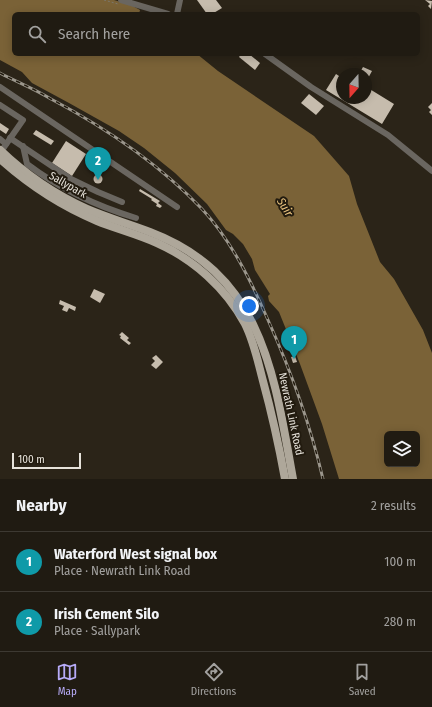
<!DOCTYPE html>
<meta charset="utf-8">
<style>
body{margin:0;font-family:"Fira Sans Condensed",sans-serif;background:#2d2820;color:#f1f3f6}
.controls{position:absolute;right:12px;bottom:12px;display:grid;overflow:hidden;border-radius:6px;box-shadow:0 2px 10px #0003}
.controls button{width:36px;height:36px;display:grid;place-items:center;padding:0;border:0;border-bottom:1px solid #3d3932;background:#201b12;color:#f1f3f6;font:20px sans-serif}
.compass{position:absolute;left:336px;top:68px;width:36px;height:36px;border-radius:50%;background:#201b12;box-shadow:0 2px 10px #0003;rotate:200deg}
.scale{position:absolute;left:12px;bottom:10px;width:69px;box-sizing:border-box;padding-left:4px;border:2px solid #e6e2da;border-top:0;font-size:11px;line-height:14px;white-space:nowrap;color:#e6e2da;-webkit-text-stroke:3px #221b0f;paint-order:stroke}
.you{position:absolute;left:249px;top:306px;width:14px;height:14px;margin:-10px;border:3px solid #fff;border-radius:50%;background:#1a73e8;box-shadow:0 0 0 6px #1a73e833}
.badge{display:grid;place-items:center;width:26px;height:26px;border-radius:50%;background:#b7abf8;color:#fff;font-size:13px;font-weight:700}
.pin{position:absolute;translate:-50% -33px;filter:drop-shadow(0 1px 2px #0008)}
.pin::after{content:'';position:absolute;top:21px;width:14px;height:12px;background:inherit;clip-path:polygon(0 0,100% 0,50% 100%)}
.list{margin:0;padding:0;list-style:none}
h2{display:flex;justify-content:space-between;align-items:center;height:52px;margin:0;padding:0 16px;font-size:17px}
h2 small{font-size:13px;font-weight:400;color:#a2a19f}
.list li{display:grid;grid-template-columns:26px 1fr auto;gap:12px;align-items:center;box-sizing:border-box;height:60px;padding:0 16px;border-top:1px solid #3d3932}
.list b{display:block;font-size:15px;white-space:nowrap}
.list p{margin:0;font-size:13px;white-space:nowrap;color:#a2a19f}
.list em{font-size:13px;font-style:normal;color:#a2a19f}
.icon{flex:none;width:22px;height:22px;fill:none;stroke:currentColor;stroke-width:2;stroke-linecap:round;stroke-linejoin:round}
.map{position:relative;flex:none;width:432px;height:479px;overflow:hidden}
.search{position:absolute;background:#201b12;box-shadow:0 2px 10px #0003;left:12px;right:12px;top:12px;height:44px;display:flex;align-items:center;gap:10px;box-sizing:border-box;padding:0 14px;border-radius:6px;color:#a2a19f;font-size:15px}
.sheet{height:172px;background:#201b12}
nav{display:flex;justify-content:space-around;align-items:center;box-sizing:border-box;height:56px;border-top:1px solid #3d3932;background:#201b12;font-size:11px;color:#a2a19f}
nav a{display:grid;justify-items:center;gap:2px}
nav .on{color:#b7abf8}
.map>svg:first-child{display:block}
.water{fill:#7a6237;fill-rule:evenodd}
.building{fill:#c6bcad}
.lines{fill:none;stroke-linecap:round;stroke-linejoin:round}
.path{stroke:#7c776c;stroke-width:1;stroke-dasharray:2 2;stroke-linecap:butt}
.minor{stroke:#6a6660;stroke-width:6}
.major{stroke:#aea79a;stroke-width:8}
.rail-casing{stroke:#9b968c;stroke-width:3}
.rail{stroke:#221b0f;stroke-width:1.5;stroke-dasharray:4.5;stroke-linecap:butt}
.labels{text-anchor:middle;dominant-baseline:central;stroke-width:4;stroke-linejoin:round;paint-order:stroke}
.street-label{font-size:11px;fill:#e6e2da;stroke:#221b0f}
.water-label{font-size:12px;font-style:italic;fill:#edc681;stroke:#221b0f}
</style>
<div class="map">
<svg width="432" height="479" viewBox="0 0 432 479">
<rect width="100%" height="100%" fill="#2b2418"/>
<!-- water -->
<path class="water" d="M 0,0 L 114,0 L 131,5 L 140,10 L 139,14 L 14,14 L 14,54 L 197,54 L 218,71 L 314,136 L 349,176 L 357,204 L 380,262 L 394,279 L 423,330 L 432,353 L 432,479 L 339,479 L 322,424 L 300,364 L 279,312 L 269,301 L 268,296 L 270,294 L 255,270 L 252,259 L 243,244 L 233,234 L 226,230 L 207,204 L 175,173 L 144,148 L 119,131 L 69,103 L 32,83 L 22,72 L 0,60 ZM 387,434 L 417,434 L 417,464 L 387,464 Z"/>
<!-- building -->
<g class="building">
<polygon points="197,0 216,0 222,8 212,14 207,14"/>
<polygon points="425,0 432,1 431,9 428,6 430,4"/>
<polygon points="241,54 249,54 260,63 255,70 239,57"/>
<polygon points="363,67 372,71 366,82 370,85 368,88 394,104 382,124 326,90 336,74 342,78 342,98 366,98 366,74 359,74"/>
<polygon points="309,94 324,106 316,115 301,103"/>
<polygon points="432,103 432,115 429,112 431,110 428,107"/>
<polygon points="0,123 9,129 6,134 0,130"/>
<polygon points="36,130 54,141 51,145 33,134"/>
<polygon points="66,141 86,154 72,176 52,163"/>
<circle cx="98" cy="179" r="4.5"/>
<polygon points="140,189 160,201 158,203 162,206 160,208 156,206 157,204 151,200 152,199 139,191"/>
<polygon points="94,289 105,294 100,303 90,297"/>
<polygon points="60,300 76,307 75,311 69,308 67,312 62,310 64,306 59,304"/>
<polygon points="122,332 129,338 127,340 131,343 129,345 120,338 121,336 119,335"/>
<polygon points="156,355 163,362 156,369 151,365 155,361 152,358"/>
<polygon points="295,356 297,362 293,363 291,357"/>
</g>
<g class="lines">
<!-- path -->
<polyline class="path" points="104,0 118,4"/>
<!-- minor -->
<g class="minor">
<polyline points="121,0 168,14"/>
<polyline points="177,14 180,0"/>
<polyline points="265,54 311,87 388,135 432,171"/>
<polyline points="0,87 177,207"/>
<polyline points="0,105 23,120 0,153"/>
<polyline points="10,138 71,179 98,192 122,202"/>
<polyline points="0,139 6,144"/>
<path d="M 23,146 L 27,164 C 60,189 96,206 136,218"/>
</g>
<!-- major -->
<g class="major">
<path d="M 0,150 C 25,174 56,195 87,209 C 108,218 129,224 150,232 C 263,275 274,374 293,479"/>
<path d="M 0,159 C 29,185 61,206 97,221 C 117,229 137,234 157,243 C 193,259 226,288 245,324 C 254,342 258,362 263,381 C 272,414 279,446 285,479"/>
</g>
<!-- rail casing -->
<g class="rail-casing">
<path id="rail" d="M 0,73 C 17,82 35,89 51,99 C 106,128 159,164 202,209 C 231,240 251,281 268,320 C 291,371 310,424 323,479"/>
</g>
<!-- rail -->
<use href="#rail" class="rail"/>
</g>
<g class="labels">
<!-- street labels -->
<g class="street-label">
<text transform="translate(68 185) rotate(30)">Sallypark</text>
<text transform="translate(291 414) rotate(78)">Newrath Link Road</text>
</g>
<!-- water labels -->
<g class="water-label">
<text transform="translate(285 207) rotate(58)">Suir</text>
</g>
</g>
</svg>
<div class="controls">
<button><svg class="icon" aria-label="layers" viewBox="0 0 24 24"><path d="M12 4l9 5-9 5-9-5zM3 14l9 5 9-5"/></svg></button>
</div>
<svg class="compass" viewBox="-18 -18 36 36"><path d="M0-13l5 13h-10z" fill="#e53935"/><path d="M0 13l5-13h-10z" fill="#a2a19f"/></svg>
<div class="scale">100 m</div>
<div class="you"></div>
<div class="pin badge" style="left:294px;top:359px;background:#0f9aa8">1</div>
<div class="pin badge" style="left:98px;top:180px;background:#0f9aa8">2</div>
<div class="search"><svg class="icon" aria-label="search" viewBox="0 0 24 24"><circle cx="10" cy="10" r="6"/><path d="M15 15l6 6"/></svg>Search here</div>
</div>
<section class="sheet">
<h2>Nearby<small>2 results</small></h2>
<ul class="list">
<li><span class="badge" style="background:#0f9aa8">1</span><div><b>Waterford West signal box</b><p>Place · Newrath Link Road</p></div><em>100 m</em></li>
<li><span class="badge" style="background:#0f9aa8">2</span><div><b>Irish Cement Silo</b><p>Place · Sallypark</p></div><em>280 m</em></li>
</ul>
</section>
<nav>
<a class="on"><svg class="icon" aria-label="map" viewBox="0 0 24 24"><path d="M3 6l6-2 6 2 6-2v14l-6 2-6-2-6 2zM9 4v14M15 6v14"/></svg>Map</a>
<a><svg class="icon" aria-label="directions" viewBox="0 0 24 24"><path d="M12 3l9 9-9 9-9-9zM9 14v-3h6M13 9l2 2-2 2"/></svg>Directions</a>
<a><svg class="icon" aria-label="saved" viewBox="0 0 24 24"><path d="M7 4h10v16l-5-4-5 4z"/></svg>Saved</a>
</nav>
